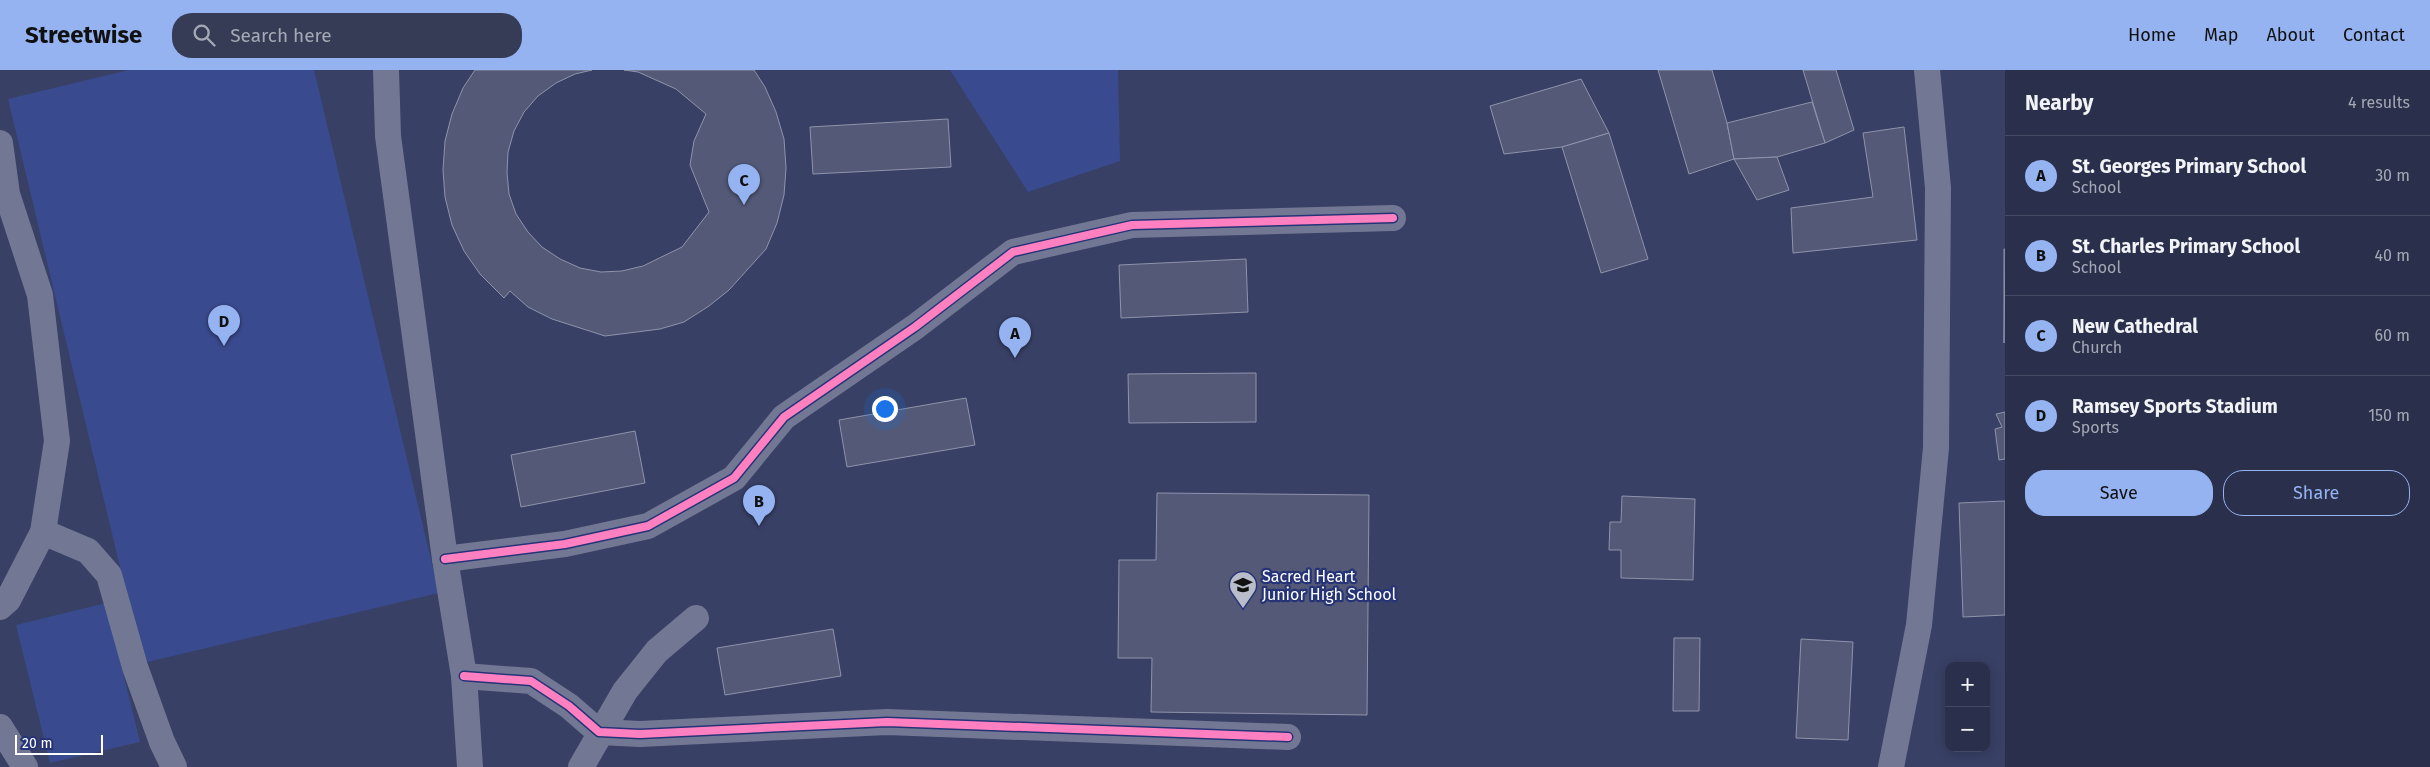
<!DOCTYPE html>
<meta charset="utf-8">
<style>
body{margin:0;font-family:"Fira Sans",sans-serif;background:#363c56;color:#f1f3f6}
.controls{position:absolute;right:15px;bottom:15px;display:grid;overflow:hidden;border-radius:10px;box-shadow:0 2px 12px #0003}
.controls button{width:45px;height:45px;display:grid;place-items:center;padding:0;border:0;border-bottom:1px solid #464b64;background:#2a304c;color:#f1f3f6;font:25px sans-serif}
.scale{position:absolute;left:15px;bottom:12px;width:88px;box-sizing:border-box;padding-left:5px;border:2px solid #fff;border-top:0;font-size:14px;line-height:18px;white-space:nowrap;color:#fff;-webkit-text-stroke:4px #263477;paint-order:stroke}
.you{position:absolute;left:884px;top:338px;width:18px;height:18px;margin:-12px;border:4px solid #fff;border-radius:50%;background:#1a73e8;box-shadow:0 0 0 8px #1a73e833}
.badge{display:grid;place-items:center;width:32px;height:32px;border-radius:50%;background:#95b2f1;color:#111;font-size:16px;font-weight:700}
.pin{position:absolute;translate:-50% -41px;filter:drop-shadow(0 1px 2px #0008)}
.pin::after{content:'';position:absolute;top:26px;width:18px;height:15px;background:inherit;clip-path:polygon(0 0,100% 0,50% 100%)}
.list{margin:0;padding:0;list-style:none}
h2{display:flex;justify-content:space-between;align-items:center;height:65px;margin:0;padding:0 20px;font-size:21px}
h2 small{font-size:16px;font-weight:400;color:#a5a9b5}
.list li{display:grid;grid-template-columns:32px 1fr auto;gap:15px;align-items:center;box-sizing:border-box;height:80px;padding:0 20px;border-top:1px solid #464b64}
.list b{display:block;font-size:19px;white-space:nowrap}
.list p{margin:0;font-size:16px;white-space:nowrap;color:#a5a9b5}
.list em{font-size:16px;font-style:normal;color:#a5a9b5}
.actions{display:flex;gap:10px;padding:15px 20px}
.actions a{flex:1;padding:11px 0;border:1px solid #95b2f1;border-radius:20px;text-align:center;font-size:18px;color:#95b2f1}
.actions .main{background:#95b2f1;color:#111}
.icon{flex:none;width:28px;height:28px;fill:none;stroke:currentColor;stroke-width:2;stroke-linecap:round;stroke-linejoin:round}
.map{position:relative;flex:none;width:2005px;height:697px;overflow:hidden}
header{display:flex;align-items:center;gap:30px;box-sizing:border-box;height:70px;padding:0 25px;background:#95b2f1;color:#111}
header strong{font-size:24px}
nav{display:flex;gap:28px;margin-inline-start:auto;font-size:18px}
.search{width:350px;height:45px;background:#363c56;display:flex;align-items:center;gap:12px;box-sizing:border-box;padding:0 18px;border-radius:20px;color:#a5a9b5;font-size:19px}
main{display:flex}
aside{flex:1;background:#2a304c}
.map>svg:first-child{display:block}
.green{fill:#3a4a8e}
.building{fill:#535977;stroke:#8f94ab}
.lines{fill:none;stroke-linecap:round;stroke-linejoin:round}
.street{stroke:#727894;stroke-width:26}
.cycleway-casing{stroke:#263477;stroke-width:11}
.cycleway{stroke:#ff80c0;stroke-width:8}
.labels{text-anchor:middle;dominant-baseline:central;stroke-width:4.5;stroke-linejoin:round;paint-order:stroke}
.poi-label{font-size:16px;fill:#fff;stroke:#263477;text-anchor:start}
</style>
<header>
<strong>Streetwise</strong>
<div class="search"><svg class="icon" aria-label="search" viewBox="0 0 24 24"><circle cx="10" cy="10" r="6"/><path d="M15 15l6 6"/></svg>Search here</div>
<nav><a>Home</a><a>Map</a><a>About</a><a>Contact</a></nav>
</header>
<main>
<div class="map">
<svg width="2005" height="697" viewBox="0 0 2005 697">
<rect width="100%" height="100%" fill="#384065"/>
<!-- green -->
<g class="green">
<polygon points="129,0 314,0 439,523 143,593 8,29"/>
<polygon points="950,0 1118,0 1120,91 1028,122"/>
<polygon points="106,533 140,672 50,693 16,555"/>
</g>
<!-- building -->
<g class="building">
<polygon points="475,0 592,0 575,4 556,13 538,26 524,42 514,61 508,82 507,103 509,124 516,144 528,162 542,177 560,189 580,198 601,202 622,201 643,196 682,177 709,142 690,95 694,71 706,44 676,19 638,2 624,0 754,0 765,17 776,42 784,69 786,98 784,125 777,153 766,179 729,220 709,236 684,252 660,259 605,266 552,249 528,237 510,221 504,228 480,204 464,181 452,155 445,127 443,100 445,71 452,44 463,18"/>
<polygon points="1658,0 1712,0 1727,53 1734,89 1689,104"/>
<polygon points="1803,0 1836,0 1854,60 1825,73"/>
<polygon points="1581,9 1609,63 1562,77 1504,84 1490,36"/>
<polygon points="1812,32 1825,73 1777,87 1734,89 1727,53"/>
<polygon points="948,49 951,97 813,104 810,57"/>
<polygon points="1904,57 1917,170 1793,183 1791,138 1873,127 1863,63"/>
<polygon points="1609,63 1648,189 1601,203 1562,77"/>
<polygon points="1777,87 1789,120 1757,130 1734,89"/>
<polygon points="2004,179 2005,179 2004,273"/>
<polygon points="1246,189 1248,242 1121,248 1119,195"/>
<polygon points="1256,303 1256,352 1129,353 1128,304"/>
<polygon points="966,328 975,375 847,397 839,350"/>
<polygon points="2005,342 2005,389 1999,390 1995,359 2002,357 1996,344"/>
<polygon points="635,361 645,413 521,437 511,385"/>
<polygon points="1157,423 1369,425 1367,645 1151,642 1152,588 1118,588 1119,490 1156,490"/>
<polygon points="1622,426 1695,429 1693,510 1621,508 1621,480 1609,480 1610,452 1621,452"/>
<polygon points="2005,431 2005,545 1963,547 1959,433"/>
<polygon points="833,559 841,606 725,625 717,578"/>
<polygon points="1674,568 1700,568 1699,641 1673,641"/>
<polygon points="1801,569 1853,572 1848,670 1796,668"/>
</g>
<g class="lines">
<!-- street -->
<g class="street">
<polyline points="386,0 388,66 445,489 464,606 470,697"/>
<polyline points="0,73 7,124 40,225 57,371 43,462 8,530 0,537"/>
<polyline points="43,462 88,481 109,505 135,597 162,672 174,697"/>
<polyline points="445,489 565,474 648,456 734,408 784,347 915,257 1013,182 1132,155 1393,148"/>
<polyline points="464,606 531,611 569,636 599,662 640,664 887,652 1288,667"/>
<polyline points="0,657 25,697"/>
<polyline points="581,697 625,621 657,581 696,548"/>
<polyline points="1891,697 1919,555 1936,378 1938,118 1927,0"/>
</g>
<!-- cycleway casing -->
<g class="cycleway-casing">
<g id="cycleway">
<polyline points="445,489 565,474 648,456 734,408 784,347 915,257 1013,182 1132,155 1393,148"/>
<polyline points="464,606 531,611 569,636 599,662 640,664 887,652 1288,667"/>
</g>
</g>
<!-- cycleway -->
<use href="#cycleway" class="cycleway"/>
</g>
<!-- icons -->
<defs>
<g id="school-pin" transform="scale(1.4375)"><path d="M0 17L-7.5 6A9.5 9.5 0 1 1 7.5 6Z" fill="#b9bcc9" stroke="#263477"/><path d="M0-5L7-2L0 1L-7-2ZM-4 1L0 2.5L4 1V4Q0 6-4 4Z" fill="#111"/></g>
</defs>
<g fill-rule="evenodd">
<use href="#school-pin" x="1243" y="515"/>
</g>
<g class="labels">
<!-- poi labels -->
<g class="poi-label">
<text x="1262" y="506">Sacred Heart<tspan x="1262" dy="18">Junior High School</tspan></text>
</g>
</g>
</svg>
<div class="controls">
<button>+</button>
<button>−</button>
</div>
<div class="scale">20 m</div>
<div class="you"></div>
<div class="pin badge" style="left:1015px;top:288px">A</div>
<div class="pin badge" style="left:759px;top:456px">B</div>
<div class="pin badge" style="left:744px;top:135px">C</div>
<div class="pin badge" style="left:224px;top:276px">D</div>
</div>
<aside>
<h2>Nearby<small>4 results</small></h2>
<ul class="list">
<li><span class="badge">A</span><div><b>St. Georges Primary School</b><p>School</p></div><em>30 m</em></li>
<li><span class="badge">B</span><div><b>St. Charles Primary School</b><p>School</p></div><em>40 m</em></li>
<li><span class="badge">C</span><div><b>New Cathedral</b><p>Church</p></div><em>60 m</em></li>
<li><span class="badge">D</span><div><b>Ramsey Sports Stadium</b><p>Sports</p></div><em>150 m</em></li>
</ul>
<div class="actions"><a class="main">Save</a><a>Share</a></div>
</aside>
</main>
